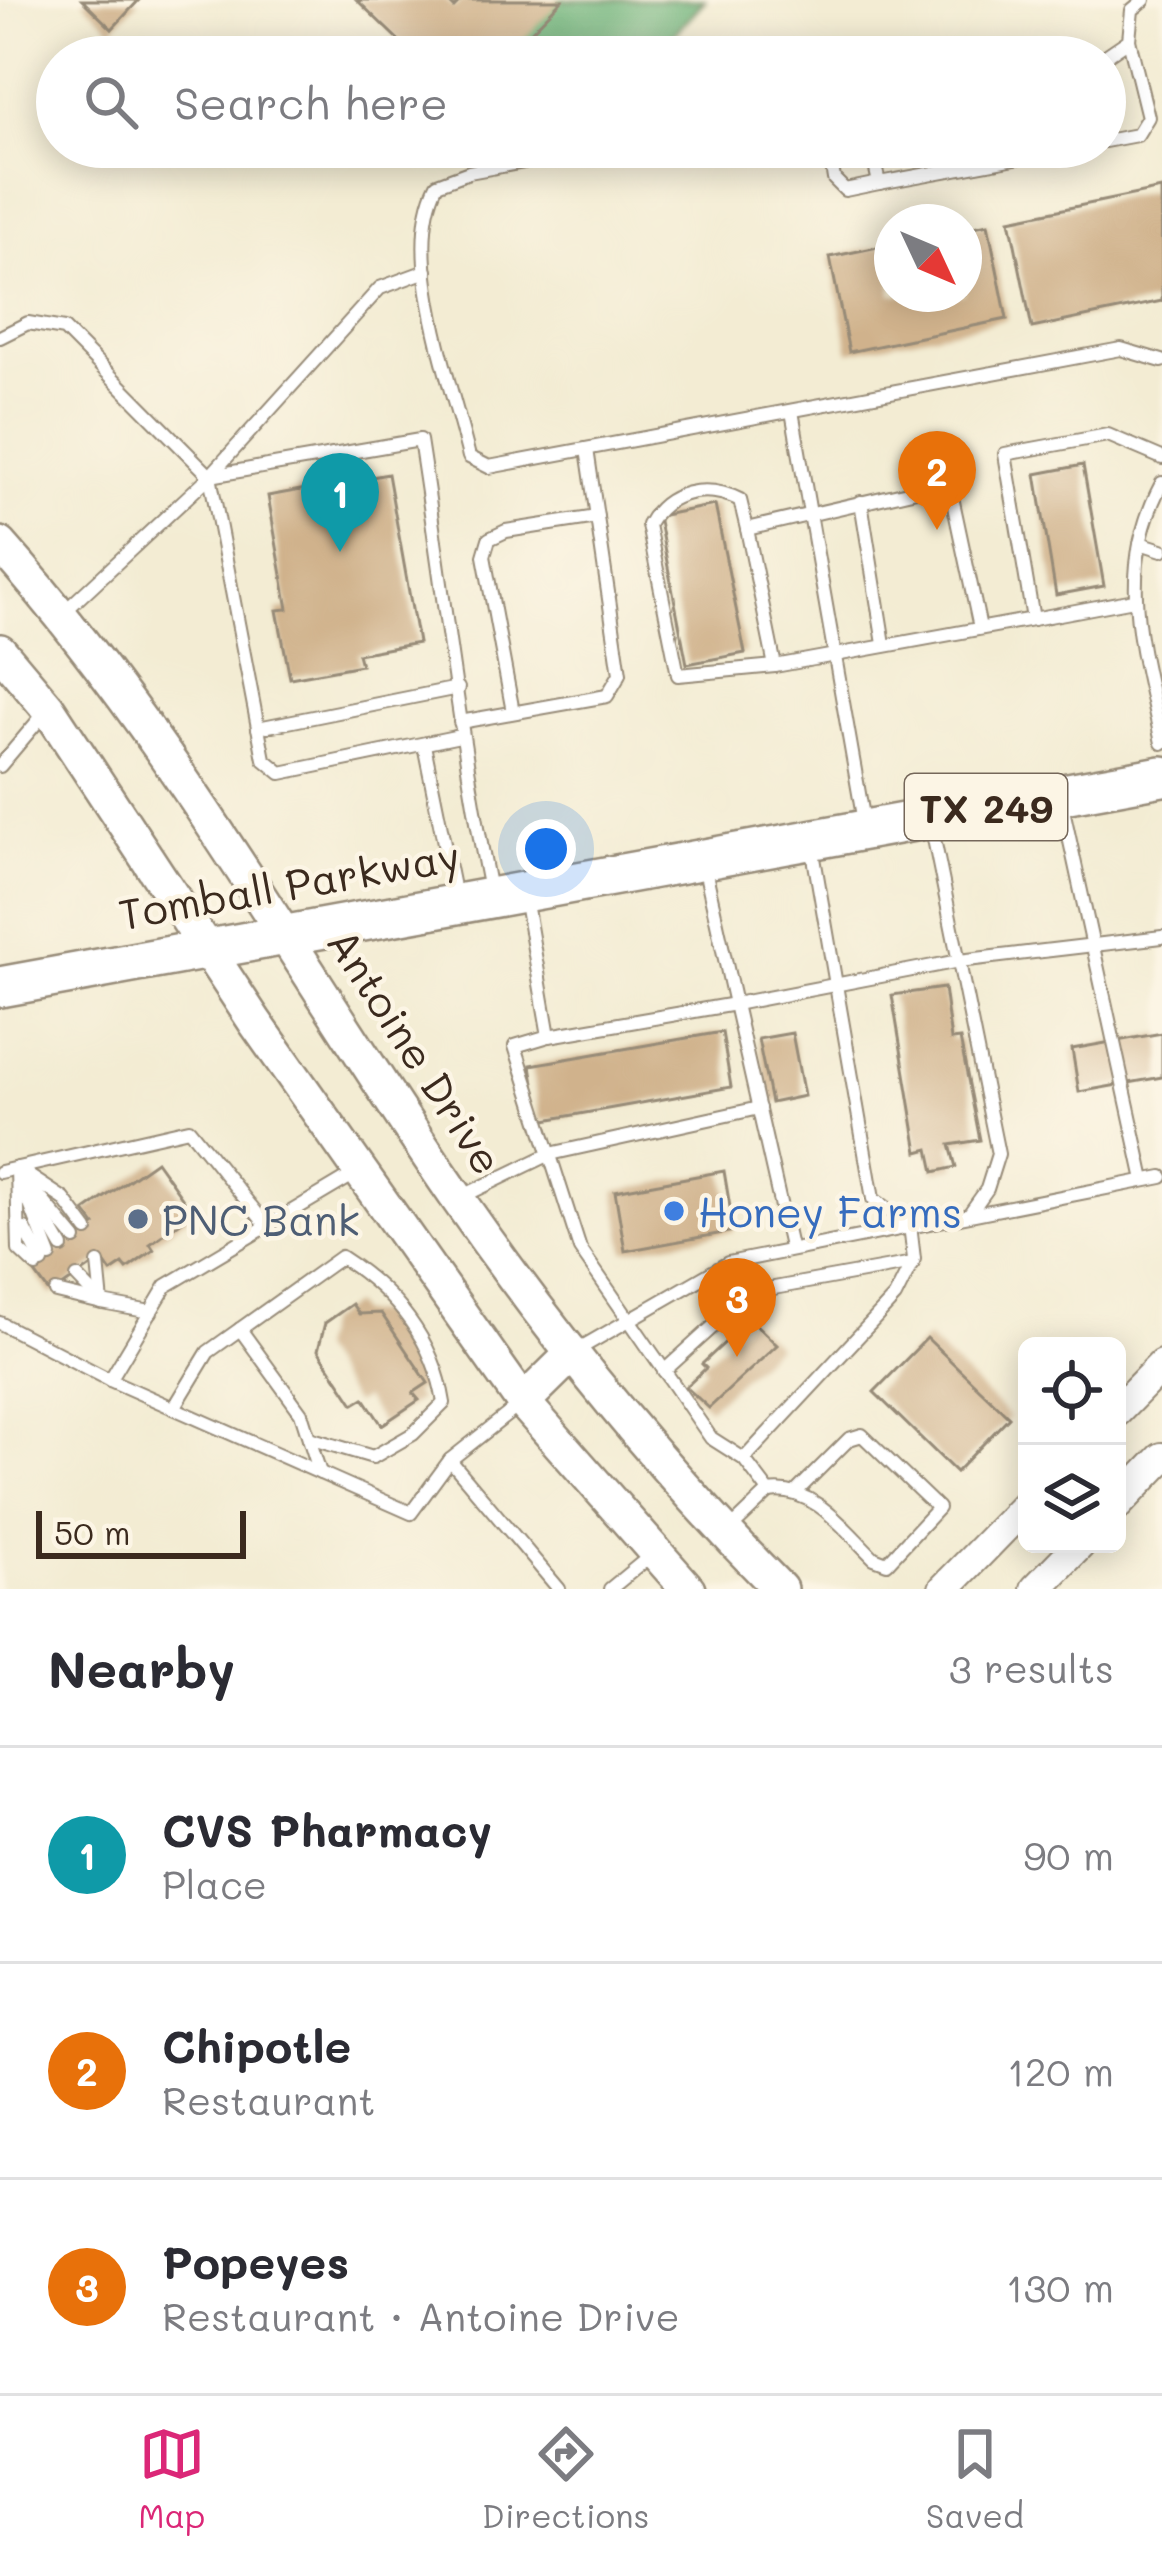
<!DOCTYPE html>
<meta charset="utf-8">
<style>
body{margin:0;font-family:Mali,sans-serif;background:#f7f7f7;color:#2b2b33}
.controls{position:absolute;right:36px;bottom:36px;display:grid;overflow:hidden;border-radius:18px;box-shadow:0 6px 30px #0003}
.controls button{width:108px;height:108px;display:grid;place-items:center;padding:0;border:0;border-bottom:3px solid #e1e1e2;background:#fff;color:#2b2b33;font:60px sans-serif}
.compass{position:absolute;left:874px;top:204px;width:108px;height:108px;border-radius:50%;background:#fff;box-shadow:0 6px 30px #0003;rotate:134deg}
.scale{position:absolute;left:36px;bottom:30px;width:210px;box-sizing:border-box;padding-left:12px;border:6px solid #3b2a1e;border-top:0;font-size:33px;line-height:42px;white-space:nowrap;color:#3b2a1e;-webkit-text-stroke:9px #fcf5e5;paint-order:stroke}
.you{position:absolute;left:546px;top:849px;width:42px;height:42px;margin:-30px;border:9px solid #fff;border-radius:50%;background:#1a73e8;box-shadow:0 0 0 18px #1a73e833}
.badge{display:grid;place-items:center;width:78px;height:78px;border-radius:50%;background:#db2777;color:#fff;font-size:39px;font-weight:700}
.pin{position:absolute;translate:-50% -99px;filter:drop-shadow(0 3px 6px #0008)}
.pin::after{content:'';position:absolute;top:63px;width:42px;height:36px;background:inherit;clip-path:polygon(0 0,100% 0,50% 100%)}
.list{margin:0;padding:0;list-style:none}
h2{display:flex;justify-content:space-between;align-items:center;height:156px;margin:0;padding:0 48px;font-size:51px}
h2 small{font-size:39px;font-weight:400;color:#7c7c81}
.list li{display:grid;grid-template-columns:78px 1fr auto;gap:36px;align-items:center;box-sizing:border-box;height:216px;padding:0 48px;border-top:3px solid #e1e1e2}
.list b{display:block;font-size:45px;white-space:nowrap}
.list p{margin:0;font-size:39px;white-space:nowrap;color:#7c7c81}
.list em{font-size:39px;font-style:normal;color:#7c7c81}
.icon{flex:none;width:66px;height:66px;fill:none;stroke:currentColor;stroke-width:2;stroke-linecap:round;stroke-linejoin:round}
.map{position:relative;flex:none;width:1162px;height:1589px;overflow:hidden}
.search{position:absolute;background:#fff;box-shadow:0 6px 30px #0003;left:36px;right:36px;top:36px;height:132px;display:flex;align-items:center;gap:30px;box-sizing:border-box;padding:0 42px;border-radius:66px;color:#7c7c81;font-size:45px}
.sheet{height:804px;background:#fff}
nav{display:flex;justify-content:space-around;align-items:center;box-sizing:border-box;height:168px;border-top:3px solid #e1e1e2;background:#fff;font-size:33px;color:#7c7c81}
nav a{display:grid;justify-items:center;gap:6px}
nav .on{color:#db2777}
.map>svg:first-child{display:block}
.forest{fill:#6bb177;stroke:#536e4a;stroke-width:3}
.building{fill:#d0b28c}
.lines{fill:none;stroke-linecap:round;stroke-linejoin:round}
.service-casing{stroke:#978b78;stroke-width:16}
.tertiary-casing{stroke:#978b78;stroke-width:34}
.secondary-casing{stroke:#978b78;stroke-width:38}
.primary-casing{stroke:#978b78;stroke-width:44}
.service{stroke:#fff;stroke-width:12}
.tertiary{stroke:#fff;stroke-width:30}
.secondary{stroke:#fff;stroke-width:33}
.primary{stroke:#fff;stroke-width:39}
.shop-dot{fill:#3f7fe0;stroke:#fcf5e5;stroke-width:4.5}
.service-dot{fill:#5c6f8a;stroke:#fcf5e5;stroke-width:4.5}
.labels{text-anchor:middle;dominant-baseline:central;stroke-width:9;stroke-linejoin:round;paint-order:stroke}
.shield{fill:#fcf5e5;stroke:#75675a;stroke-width:3}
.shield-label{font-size:39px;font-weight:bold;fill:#3b2a1e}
.street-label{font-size:42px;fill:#3b2a1e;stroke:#fcf5e5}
.shop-label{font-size:42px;fill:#366cbe;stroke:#fcf5e5;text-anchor:start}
.service-label{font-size:42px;fill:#4e5e75;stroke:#fcf5e5;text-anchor:start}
</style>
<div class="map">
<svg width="1162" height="1589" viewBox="0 0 1162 1589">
<rect width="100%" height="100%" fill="#fcf5e5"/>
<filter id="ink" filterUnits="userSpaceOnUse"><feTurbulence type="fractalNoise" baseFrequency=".00833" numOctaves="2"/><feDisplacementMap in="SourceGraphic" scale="24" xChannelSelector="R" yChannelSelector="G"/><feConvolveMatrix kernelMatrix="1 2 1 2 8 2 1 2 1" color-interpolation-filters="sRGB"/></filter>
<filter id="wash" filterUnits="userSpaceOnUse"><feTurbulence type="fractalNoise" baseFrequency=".004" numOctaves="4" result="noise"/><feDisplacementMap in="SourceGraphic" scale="48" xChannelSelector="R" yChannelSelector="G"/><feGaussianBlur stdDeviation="2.7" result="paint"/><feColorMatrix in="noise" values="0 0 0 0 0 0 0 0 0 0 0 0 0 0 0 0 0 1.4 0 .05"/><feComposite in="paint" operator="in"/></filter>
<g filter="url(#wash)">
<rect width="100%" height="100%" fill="#f3ecd3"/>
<!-- forest -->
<polygon class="forest" points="559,0 705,0 668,41 615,57 504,57"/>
<g id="blocks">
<!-- building -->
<g class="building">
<polygon points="82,0 139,0 112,29"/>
<polygon points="357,0 446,0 454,8 462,0 562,0 506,57 416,57"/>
<polygon points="1161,189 1162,301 1032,328 1010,220"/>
<polygon points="988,224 1007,319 849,352 830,257 892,244 892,294 964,294 964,229"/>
<polygon points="1083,465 1104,586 1056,595 1036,474"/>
<polygon points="388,474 418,643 358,654 361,665 290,678 277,610 288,609 268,496"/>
<polygon points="715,505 745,653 687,664 658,516"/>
<polygon points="944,988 951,1040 960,1039 980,1140 950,1145 956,1167 934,1172 929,1149 918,1152 892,995"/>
<polygon points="722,1032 731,1087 540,1121 531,1065"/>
<polygon points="792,1033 804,1096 771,1103 758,1039"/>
<polygon points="1162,1033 1162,1077 1079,1092 1072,1049"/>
<polygon points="156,1161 193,1213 150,1244 154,1250 127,1269 123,1264 111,1272 102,1259 51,1295 32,1269 95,1225 85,1211"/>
<polygon points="724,1171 734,1231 625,1251 615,1191"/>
<polygon points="352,1304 359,1314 381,1313 428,1383 413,1393 419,1400 382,1425 364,1398 354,1404 318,1350 325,1323"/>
<polygon points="750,1319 777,1345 709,1408 686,1387 706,1368 702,1364"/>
<polygon points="927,1338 1009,1417 956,1472 874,1392"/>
</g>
</g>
</g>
<g filter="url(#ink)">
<use href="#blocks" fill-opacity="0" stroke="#978b78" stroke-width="3"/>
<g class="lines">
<!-- service casing -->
<g class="service-casing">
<g id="service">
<polyline points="1104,57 1129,40 1132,10 1144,0"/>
<polyline points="1105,141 1137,135 1148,117 1129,40"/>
<path d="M 606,147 L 469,172 L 437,184 C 401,254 451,381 469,457 L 489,467 L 1121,349 L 1162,361"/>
<polyline points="829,147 834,179 845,190 879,183"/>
<polyline points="871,147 879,183 1076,147"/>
<path d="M 0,337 L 28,323 L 64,329 L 210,476 L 420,440 C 444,592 460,744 491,895"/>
<polyline points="792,411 864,822"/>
<polyline points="210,476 264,759 281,773 460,736"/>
<path d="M 1162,483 C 1114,572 1143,651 1162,743"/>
<polyline points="861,502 884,644"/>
<path d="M 747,529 L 740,500 C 706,483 666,491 648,525 L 678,675 L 775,666"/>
<polyline points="1140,543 1162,550"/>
<polyline points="1134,600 1033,619 1005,454 1108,435 1162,458"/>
<polyline points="63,613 210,476 380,288 426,271"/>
<polyline points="980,628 952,497 938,485 747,529 775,666 1033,619"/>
<polyline points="513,712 484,556 489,539 506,531 597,517"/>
<polyline points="460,722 607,696 620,674 587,449"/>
<polyline points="258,728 458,688"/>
<polyline points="424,745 455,897"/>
<polyline points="0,766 48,709"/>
<polyline points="1061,800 1144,1180"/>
<polyline points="931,824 998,1154 987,1189 970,1213"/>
<polyline points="704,865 735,1004 959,961 1162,937"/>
<polyline points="525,897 549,1036 735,1004 790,1247"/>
<polyline points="552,1035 515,1046 580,1249 711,1438 744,1459"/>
<polyline points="17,1168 19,1250 36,1266"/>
<polyline points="17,1168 64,1199 87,1230"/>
<polyline points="0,1172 189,1129 267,1226"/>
<polyline points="25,1179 75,1239"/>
<polyline points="21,1181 50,1256"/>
<polyline points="459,1198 550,1154 759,1108"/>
<polyline points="35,1201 62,1247"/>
<polyline points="25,1229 42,1262"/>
<polyline points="98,1263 102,1303 151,1312"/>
<polyline points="77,1277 101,1302"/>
<polyline points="56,1292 102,1303"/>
<polyline points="0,1323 110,1380 411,1513 450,1460 522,1403"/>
<polyline points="240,1329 301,1413 320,1473"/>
<polyline points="577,1350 728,1263 1162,1177"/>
<polyline points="664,1371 737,1305 763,1290 913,1263"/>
<polyline points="110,1380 166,1286 358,1172"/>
<path d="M 174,1408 L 208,1352 L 341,1257 C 394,1291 434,1339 444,1403 L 413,1434 L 373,1457 L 309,1438"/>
<polyline points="450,1460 559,1589"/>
<path d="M 769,1492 C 813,1485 845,1530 874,1558 L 887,1563 L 938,1508 L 862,1435 L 849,1439 L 795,1493"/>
<polyline points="727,1532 769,1492 744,1459 895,1297 914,1259 910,1225 873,1199 812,846"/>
<polyline points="610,1589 654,1553"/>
</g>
</g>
<!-- tertiary casing -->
<g class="tertiary-casing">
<g id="tertiary">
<polyline points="1117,1411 1162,1365"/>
<polyline points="1117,1505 1162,1458"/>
<polyline points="944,1589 1027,1504"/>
<polyline points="1036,1589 1080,1544"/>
</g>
</g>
<!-- secondary casing -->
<g class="secondary-casing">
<g id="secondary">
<path d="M 0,544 C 178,743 305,979 457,1198 C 553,1336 662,1470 780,1589"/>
<polyline points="0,651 48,708 255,1022 523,1402 688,1589"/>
<polyline points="523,1402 573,1353"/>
</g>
</g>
<!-- primary casing -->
<g class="primary-casing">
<polyline id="primary" points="0,987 1162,776"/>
</g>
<!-- service -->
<use href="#service" class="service"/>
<!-- tertiary -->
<use href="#tertiary" class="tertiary"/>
<!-- secondary -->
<use href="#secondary" class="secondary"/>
<!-- primary -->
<use href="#primary" class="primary"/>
</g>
</g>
<!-- markers -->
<circle class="shop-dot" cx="674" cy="1211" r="12"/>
<circle class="service-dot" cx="138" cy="1219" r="12"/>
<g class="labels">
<!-- shield labels -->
<rect class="shield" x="905" y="774" width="162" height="66" rx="9"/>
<g class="shield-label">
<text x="986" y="807">TX 249</text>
</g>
<!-- street labels -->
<g class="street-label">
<text transform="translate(289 884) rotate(-10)">Tomball Parkway</text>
<text transform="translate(416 1051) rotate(57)">Antoine Drive</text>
</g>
<!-- shop labels -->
<g class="shop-label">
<text x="698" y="1211">Honey Farms</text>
</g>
<!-- service labels -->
<g class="service-label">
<text x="162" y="1219">PNC Bank</text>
</g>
</g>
</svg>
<div class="controls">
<button><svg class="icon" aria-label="locate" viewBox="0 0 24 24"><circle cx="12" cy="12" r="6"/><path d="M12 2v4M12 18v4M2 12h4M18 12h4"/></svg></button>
<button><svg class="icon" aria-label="layers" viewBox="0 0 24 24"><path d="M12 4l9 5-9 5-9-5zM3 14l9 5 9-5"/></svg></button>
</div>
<svg class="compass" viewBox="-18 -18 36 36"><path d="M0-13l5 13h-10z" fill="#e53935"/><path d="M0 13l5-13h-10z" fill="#7c7c81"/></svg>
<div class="scale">50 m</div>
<div class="you"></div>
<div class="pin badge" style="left:340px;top:552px;background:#0f9aa8">1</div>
<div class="pin badge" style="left:937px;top:530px;background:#e8710a">2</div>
<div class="pin badge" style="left:737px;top:1357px;background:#e8710a">3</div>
<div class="search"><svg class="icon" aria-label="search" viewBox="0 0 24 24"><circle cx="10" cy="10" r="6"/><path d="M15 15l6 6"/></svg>Search here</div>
</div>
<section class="sheet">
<h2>Nearby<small>3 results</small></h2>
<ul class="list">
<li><span class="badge" style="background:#0f9aa8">1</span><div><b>CVS Pharmacy</b><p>Place</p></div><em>90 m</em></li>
<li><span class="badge" style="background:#e8710a">2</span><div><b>Chipotle</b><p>Restaurant</p></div><em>120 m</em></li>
<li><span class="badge" style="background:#e8710a">3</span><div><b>Popeyes</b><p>Restaurant · Antoine Drive</p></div><em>130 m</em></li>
</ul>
</section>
<nav>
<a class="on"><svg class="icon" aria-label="map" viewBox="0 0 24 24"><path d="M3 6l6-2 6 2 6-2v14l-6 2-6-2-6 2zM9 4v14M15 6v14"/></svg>Map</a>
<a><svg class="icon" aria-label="directions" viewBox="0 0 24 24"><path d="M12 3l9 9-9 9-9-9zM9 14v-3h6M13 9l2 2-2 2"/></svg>Directions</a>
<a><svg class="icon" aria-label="saved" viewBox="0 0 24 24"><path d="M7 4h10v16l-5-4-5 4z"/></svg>Saved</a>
</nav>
